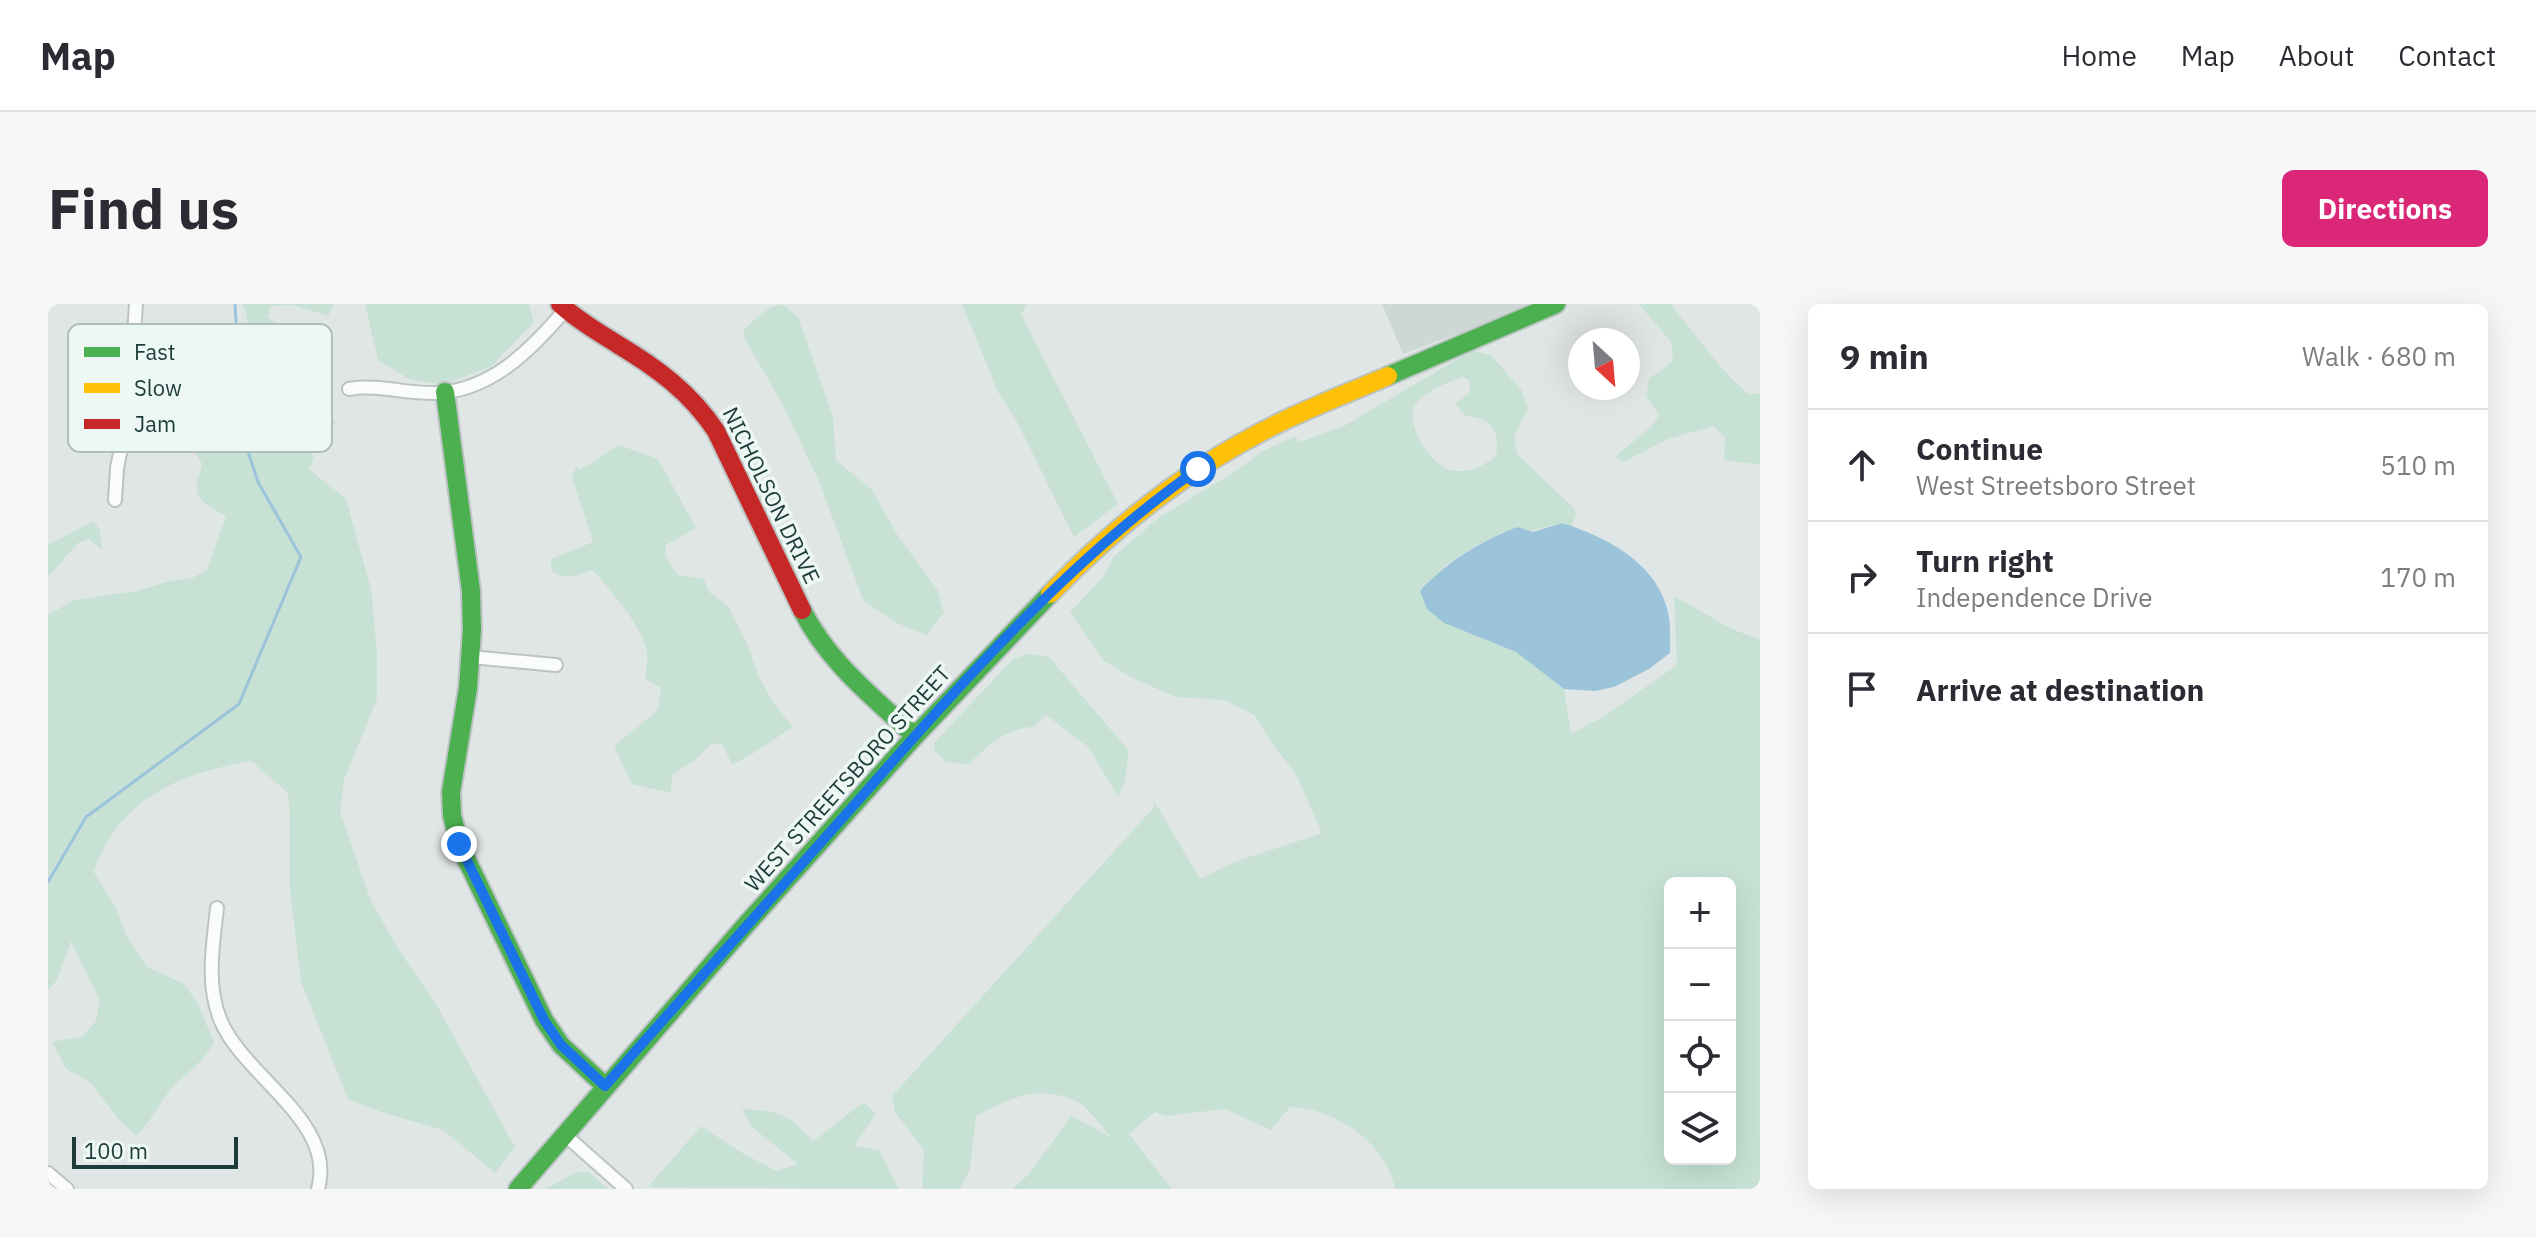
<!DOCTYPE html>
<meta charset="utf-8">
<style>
body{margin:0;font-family:"IBM Plex Sans",sans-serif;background:#f7f7f7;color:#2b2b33}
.controls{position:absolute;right:24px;bottom:24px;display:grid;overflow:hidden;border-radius:12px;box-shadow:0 8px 32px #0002}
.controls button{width:72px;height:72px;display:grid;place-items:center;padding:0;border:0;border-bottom:2px solid #e1e1e2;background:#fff;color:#2b2b33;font:40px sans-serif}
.compass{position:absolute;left:1520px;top:24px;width:72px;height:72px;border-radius:50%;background:#fff;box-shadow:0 8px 32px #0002;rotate:154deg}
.scale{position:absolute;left:24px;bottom:20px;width:166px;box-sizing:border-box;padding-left:8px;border:4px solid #1d3b39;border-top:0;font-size:22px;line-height:28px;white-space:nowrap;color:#1d3b39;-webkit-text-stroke:6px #edf7f4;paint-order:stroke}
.stop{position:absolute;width:24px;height:24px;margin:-18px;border:6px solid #1a73e8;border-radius:50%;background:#fff}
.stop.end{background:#1a73e8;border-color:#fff;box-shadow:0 2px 8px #0008}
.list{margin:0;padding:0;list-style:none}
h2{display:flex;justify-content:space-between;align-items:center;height:104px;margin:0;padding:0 32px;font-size:34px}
h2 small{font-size:26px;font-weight:400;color:#7c7c81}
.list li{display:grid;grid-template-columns:52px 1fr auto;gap:24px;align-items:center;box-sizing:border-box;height:112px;padding:0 32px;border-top:2px solid #e1e1e2}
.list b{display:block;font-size:30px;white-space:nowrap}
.list p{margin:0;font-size:26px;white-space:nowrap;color:#7c7c81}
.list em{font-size:26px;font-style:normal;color:#7c7c81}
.icon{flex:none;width:44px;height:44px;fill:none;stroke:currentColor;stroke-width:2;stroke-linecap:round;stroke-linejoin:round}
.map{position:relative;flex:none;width:1712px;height:885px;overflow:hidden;border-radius:12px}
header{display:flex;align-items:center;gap:48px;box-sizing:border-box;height:112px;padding:0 40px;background:#fff;border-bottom:2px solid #e1e1e2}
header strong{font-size:38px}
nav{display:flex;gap:44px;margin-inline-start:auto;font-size:28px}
.intro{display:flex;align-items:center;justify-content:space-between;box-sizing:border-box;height:192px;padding:0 48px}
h1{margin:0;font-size:56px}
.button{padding:20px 36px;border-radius:12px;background:#db2777;color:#fff;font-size:28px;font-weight:700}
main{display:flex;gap:48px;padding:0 48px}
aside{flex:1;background:#fff;border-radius:12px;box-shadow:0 8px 32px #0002}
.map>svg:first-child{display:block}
.built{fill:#cdd8d6}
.green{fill:#c7e2d5;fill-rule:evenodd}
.water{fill:#9bc4da}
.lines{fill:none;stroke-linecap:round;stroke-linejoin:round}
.stream{stroke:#9bc4da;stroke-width:3}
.street-casing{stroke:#bdc3c2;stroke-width:16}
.fast-casing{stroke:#bcc4c3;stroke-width:22}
.slow-casing{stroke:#bcc4c3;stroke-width:22}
.jam-casing{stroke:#bcc4c3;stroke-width:22}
.street{stroke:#fafbfb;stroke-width:12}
.fast{stroke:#4caf50;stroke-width:18}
.slow{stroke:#ffc107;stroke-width:18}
.jam{stroke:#c62828;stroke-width:18}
.route{stroke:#1a73e8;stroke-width:10}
.labels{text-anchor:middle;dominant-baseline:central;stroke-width:7;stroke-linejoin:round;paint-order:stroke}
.street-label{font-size:22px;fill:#1d3b39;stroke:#edf7f4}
.key{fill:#edf7f4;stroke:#afbfbc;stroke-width:2}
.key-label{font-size:22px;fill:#1d3b39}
</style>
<header>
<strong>Map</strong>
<nav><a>Home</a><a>Map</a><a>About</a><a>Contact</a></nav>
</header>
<div class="intro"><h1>Find us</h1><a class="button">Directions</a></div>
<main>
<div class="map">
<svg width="1712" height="885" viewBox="0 0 1712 885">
<rect width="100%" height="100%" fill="#e0e6e5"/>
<!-- built -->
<polygon class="built" points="1334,0 1491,0 1355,50"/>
<!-- green -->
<g class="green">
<path d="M 195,0 L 286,0 L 280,12 L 245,1 L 223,2 L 220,13 L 230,20 C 229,43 215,63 215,87 C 239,97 274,95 288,119 L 273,126 L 261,126 L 259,139 L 266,154 L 261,165 L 298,195 L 323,285 L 329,348 L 329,395 L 296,476 L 292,508 L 323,597 L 349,643 L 388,700 L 467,843 L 447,869 L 395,826 L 333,808 L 300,795 L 253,678 L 242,585 L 242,513 L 240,489 L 203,457 C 132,469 70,495 46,568 L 68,604 L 79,633 L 99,663 L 136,680 L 149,698 L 166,738 C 155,761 133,771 119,790 C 108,805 102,819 88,832 L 70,815 L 42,778 L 18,765 L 4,738 L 35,732 L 48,717 L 52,697 L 23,637 L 9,676 L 0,686 L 0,311 L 26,296 L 89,287 L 122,277 L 144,274 L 159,266 L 178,212 C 166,205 146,198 149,179 C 150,173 153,167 154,160 L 141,138 L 137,121 L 148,112 L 160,117 L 173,116 L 165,97 L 156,85 L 157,67 L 154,51 L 162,42 L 178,47 L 182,38 L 199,23 L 199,12 Z"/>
<polygon points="317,0 481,0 486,18 443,63 394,81 361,75 330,56"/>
<polygon points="734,0 750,13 785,113 788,156 824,186 850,232 889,285 896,308 879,331 849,319 815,296 772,180 735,101 699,39 695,26 719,5"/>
<polygon points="914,0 979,0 973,10 1070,200 1026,233 969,118 950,88"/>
<path d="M 1591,0 L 1624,0 L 1626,5 C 1653,36 1669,64 1702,91 L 1712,89 L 1712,161 L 1676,156 L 1677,134 L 1665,122 L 1618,136 L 1575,158 L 1567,153 L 1604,122 L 1611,111 L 1598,92 L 1601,75 L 1625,57 L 1623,38 Z"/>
<path d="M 1425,46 L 1444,52 L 1474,87 L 1480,106 L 1466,132 L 1469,150 L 1526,204 L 1528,211 L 1523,222 L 1514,219 L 1431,240 L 1395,263 L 1396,319 L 1468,348 L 1516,385 L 1523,430 L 1558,411 L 1629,361 L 1626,292 L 1682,324 L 1712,336 L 1712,885 L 1347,885 C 1338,838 1288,805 1242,803 L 1223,826 L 1177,805 L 1118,812 L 1107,808 L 1081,830 L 1124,885 L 964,885 L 981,870 L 1023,812 L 1063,833 C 1053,822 1040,803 1028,797 C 988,780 962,794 928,812 L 922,865 L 912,885 L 874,885 L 876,846 L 847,808 L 844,792 L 1107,502 L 1101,488 L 1152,575 L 1186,558 L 1274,529 L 1247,468 L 1228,445 L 1206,411 L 1177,396 L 1127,393 L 1083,373 L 1056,357 L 1022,308 L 1056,272 L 1066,252 L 1113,212 L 1188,167 L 1213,148 L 1247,132 L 1252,138 L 1296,122 ZM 1415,73 L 1421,76 L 1422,88 L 1407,100 L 1418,112 C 1444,115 1452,125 1448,152 C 1436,161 1425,168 1408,167 C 1384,167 1351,115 1371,96 C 1382,85 1401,78 1415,73 ZM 1622,579 L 1682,579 L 1682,855 L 1622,855 Z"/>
<path d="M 571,141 L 610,155 L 648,224 L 618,241 L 617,252 L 630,271 L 656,275 L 661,288 L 680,302 L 700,342 L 710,371 L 726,400 L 745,423 L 704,450 L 684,461 L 675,441 L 664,439 L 647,456 L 624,471 L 623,489 L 584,480 L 566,442 L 610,406 L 613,384 L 597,375 C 598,365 601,353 598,344 C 593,322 560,282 544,266 C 527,271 517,278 503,266 L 503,255 L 545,238 L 524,173 L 528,163 L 532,166 Z"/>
<polygon points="46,217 52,227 54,246 41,235 30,239 0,273 0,241"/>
<path d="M 981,350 L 1001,353 L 1081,447 L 1076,481 L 1070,492 L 1040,443 L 998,411 L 986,423 C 959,423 940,442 921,460 L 898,458 L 887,447 L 886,439 L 965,355 Z"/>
<path d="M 816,798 L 828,810 L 806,842 L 831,846 L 851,885 L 600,883 L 653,822 L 696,850 L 729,867 L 750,860 L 704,823 L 694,805 C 733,807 739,810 765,837 Z"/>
<polygon points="539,867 561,885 497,885 525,870"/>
</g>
<!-- water -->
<path class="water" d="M 1514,219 C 1556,232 1606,257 1619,304 C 1623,318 1622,334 1622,349 L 1601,365 L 1566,383 L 1547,387 L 1516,385 L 1468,348 L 1396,319 L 1379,305 L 1372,287 C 1401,256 1430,239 1469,223 L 1485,228 Z"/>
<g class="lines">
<!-- stream -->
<polyline class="stream" points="0,578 38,513 191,400 253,253 210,178 187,108 189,37 187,0"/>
<!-- street casing -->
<g class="street-casing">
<g id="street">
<path d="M 301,85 C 330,80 358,90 387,89 C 443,87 483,46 517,6"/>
<polyline points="67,196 69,164 81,105 88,0"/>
<polyline points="423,353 508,361"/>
<path d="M 169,604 C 165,641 158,679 172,715 C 195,773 289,817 270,885"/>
<polyline points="516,830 578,885"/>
<polyline points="0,869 19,885"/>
</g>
</g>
<!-- fast casing -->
<g class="fast-casing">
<g id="fast">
<polyline points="1340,72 1508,0"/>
<polyline points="397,88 423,287 424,326 420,384 403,488 404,511 411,540 496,716 513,741 557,782"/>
<path d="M 754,306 C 780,358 825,393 867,432"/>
<polyline points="470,885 696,623 867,432 1002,290"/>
</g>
</g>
<!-- slow casing -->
<g class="slow-casing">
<path id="slow" d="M 1002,290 C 1068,221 1146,160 1233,118 C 1268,101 1305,87 1340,72"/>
</g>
<!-- jam casing -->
<g class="jam-casing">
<path id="jam" d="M 512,0 C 529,16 550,28 569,40 C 609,64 642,88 668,127 L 754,306"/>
</g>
<!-- street -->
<use href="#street" class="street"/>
<!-- fast -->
<use href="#fast" class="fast"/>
<!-- slow -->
<use href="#slow" class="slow"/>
<!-- jam -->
<use href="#jam" class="jam"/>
</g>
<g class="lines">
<!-- route -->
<path class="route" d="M 411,540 L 496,716 L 513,741 L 557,782 C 640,687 724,594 807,500 C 912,381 1019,257 1150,165"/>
</g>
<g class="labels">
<!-- street labels -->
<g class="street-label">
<text transform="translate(724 191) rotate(64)">NICHOLSON DRIVE</text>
<text transform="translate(799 474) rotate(-48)">WEST STREETSBORO STREET</text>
</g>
</g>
<!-- legend -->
<rect x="20" y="20" width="264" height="128" rx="12" class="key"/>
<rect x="36" y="43" width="36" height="10" fill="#4caf50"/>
<rect x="36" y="79" width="36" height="10" fill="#ffc107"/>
<rect x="36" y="115" width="36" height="10" fill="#c62828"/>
<g class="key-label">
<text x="86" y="56">Fast</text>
<text x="86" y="92">Slow</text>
<text x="86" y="128">Jam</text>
</g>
</svg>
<div class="controls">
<button>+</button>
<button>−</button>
<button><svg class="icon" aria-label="locate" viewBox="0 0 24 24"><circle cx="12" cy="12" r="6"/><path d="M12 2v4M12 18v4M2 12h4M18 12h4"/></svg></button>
<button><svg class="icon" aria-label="layers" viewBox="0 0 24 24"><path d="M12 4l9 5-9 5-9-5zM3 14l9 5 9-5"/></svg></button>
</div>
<svg class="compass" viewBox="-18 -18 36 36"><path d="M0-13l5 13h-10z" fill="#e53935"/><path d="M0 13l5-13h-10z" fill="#7c7c81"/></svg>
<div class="scale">100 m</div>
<div class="stop" style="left:1150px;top:165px"></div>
<div class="stop end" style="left:411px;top:540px"></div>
</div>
<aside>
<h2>9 min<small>Walk · 680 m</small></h2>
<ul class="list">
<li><svg class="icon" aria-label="ahead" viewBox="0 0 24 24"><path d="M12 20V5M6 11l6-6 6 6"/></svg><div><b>Continue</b><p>West Streetsboro Street</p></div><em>510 m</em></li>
<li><svg class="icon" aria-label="right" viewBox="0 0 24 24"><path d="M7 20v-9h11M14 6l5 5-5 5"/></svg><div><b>Turn right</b><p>Independence Drive</p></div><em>170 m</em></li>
<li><svg class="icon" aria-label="arrive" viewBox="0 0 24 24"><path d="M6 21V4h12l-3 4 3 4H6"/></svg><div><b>Arrive at destination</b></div></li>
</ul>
</aside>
</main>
